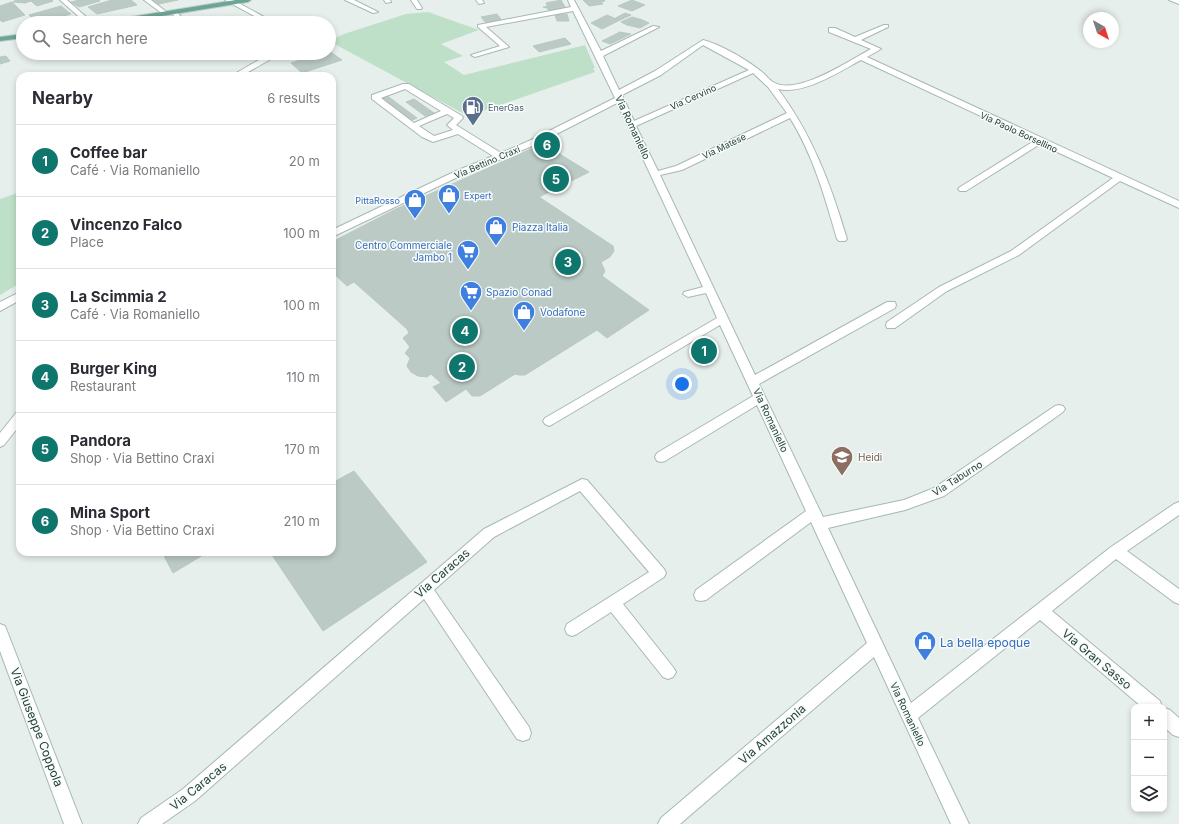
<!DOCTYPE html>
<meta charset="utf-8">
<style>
body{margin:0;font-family:Inter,sans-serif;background:#f2f2f3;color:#2b2b33}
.controls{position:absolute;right:12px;bottom:12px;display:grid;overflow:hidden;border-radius:8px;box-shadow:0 2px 6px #0003}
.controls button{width:36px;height:36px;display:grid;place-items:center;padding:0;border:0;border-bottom:1px solid #e1e1e2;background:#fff;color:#2b2b33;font:20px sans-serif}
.compass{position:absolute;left:1083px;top:12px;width:36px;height:36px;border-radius:50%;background:#fff;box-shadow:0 2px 6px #0003;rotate:141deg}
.you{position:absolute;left:682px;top:384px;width:14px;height:14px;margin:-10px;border:3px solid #fff;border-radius:50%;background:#1a73e8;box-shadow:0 0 0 6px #1a73e833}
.badge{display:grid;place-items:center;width:26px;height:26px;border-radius:50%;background:#0f766e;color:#fff;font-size:13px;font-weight:700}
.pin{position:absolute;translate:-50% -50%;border:2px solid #fff;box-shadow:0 1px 4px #0006}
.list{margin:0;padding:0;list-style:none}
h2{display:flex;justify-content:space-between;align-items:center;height:52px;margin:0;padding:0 16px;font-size:17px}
h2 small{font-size:13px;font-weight:400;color:#7c7c81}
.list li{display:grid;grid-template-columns:26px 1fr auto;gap:12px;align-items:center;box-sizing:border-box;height:72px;padding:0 16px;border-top:1px solid #e1e1e2}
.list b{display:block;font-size:15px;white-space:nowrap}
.list p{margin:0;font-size:13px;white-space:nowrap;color:#7c7c81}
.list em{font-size:13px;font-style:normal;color:#7c7c81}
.icon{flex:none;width:22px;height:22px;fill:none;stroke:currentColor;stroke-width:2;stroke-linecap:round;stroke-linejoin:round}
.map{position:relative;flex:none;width:1179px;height:824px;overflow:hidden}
.search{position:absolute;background:#fff;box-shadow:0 2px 6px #0003;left:16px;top:16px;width:320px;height:44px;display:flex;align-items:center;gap:10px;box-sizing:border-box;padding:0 14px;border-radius:22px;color:#7c7c81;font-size:15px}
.panel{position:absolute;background:#fff;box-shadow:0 2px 6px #0003;left:16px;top:72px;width:320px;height:484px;border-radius:12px}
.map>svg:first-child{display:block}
.green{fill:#bfe0c8}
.building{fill:#bbcac4;stroke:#b8c9c2}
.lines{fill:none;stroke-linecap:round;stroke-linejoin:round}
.minor-casing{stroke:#a8b8b2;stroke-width:2}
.major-casing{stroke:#c2cac8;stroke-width:2}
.minor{fill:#fff;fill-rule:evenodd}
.major{fill:#6aa596;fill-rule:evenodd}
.labels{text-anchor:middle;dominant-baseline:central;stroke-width:3;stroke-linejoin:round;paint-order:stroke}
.far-street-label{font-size:9px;fill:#24423a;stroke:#f7fbf9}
.far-service-label{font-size:9px;fill:#4e5e75;stroke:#f7fbf9;text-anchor:start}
.far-shop-label{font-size:9px;fill:#366cbe;stroke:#f7fbf9;text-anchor:start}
.street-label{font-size:10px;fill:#24423a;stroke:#f7fbf9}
.shop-label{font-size:10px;fill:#366cbe;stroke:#f7fbf9;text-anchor:start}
.education-label{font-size:10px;fill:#785e54;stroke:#f7fbf9;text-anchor:start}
.near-street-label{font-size:12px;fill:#24423a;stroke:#f7fbf9}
.near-shop-label{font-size:12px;fill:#366cbe;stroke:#f7fbf9;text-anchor:start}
</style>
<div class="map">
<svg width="1179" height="824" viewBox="0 0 1179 824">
<rect width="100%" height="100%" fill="#e6efeb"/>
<!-- green -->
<g class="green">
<polygon points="428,12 479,30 441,44 463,56 444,62 464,75 585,45 595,68 593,68 595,72 468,116 329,41 344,34 406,14"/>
<polygon points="20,192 20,283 0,295 0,199"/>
</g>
<!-- building -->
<g class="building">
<polygon points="16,0 52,0 53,1 37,6 31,1 25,3 13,2"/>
<polygon points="79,0 98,0 100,1 79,7 71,2"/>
<polygon points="112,0 131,0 137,5 97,14 88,7"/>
<polygon points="147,0 178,0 154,5"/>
<polygon points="561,0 564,5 548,7 546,3"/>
<polygon points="583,0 604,0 605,1 601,2 603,4 589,6"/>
<polygon points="632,0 645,5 632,11 618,6"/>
<polygon points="12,2 25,15 2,22 0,20 0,6"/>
<polygon points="564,5 566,9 550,12 547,8 543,7"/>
<polygon points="61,6 71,14 39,23 29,15"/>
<polygon points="625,13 631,15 618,21 614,19"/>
<polygon points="497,14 503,22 487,24 481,17"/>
<polygon points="567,14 569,21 557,21 555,15"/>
<polygon points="607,15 616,19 614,19 618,21 602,29 591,23"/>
<polygon points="632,17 639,19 627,25 621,22"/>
<polygon points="640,19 649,23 640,28 627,25"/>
<polygon points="620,32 631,34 610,44 602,41"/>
<polygon points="565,38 571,44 539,52 533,46"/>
<polygon points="329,51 342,60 302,73 291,63 322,53 329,53"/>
<polygon points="6,56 10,61 0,64 0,57"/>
<polygon points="386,95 417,118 410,121 380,98"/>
<polygon points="414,99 434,113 425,116 406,102"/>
<polygon points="551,140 560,146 555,148 561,155 589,172 539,197 613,246 614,251 610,257 601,262 605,271 602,276 649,310 607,338 597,330 525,375 519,375 515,374 480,396 472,396 466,389 446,402 433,387 441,383 431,374 427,377 418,376 411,372 407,366 410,358 405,353 410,347 403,338 409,333 407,329 354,282 347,286 332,272 332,242 394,210"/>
<polygon points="354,471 427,562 323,631 270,552 332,552 332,483"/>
<polygon points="162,552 208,552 173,573"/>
</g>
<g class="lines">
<!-- minor casing -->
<g class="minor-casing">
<g id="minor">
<polygon points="60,0 67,0 93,23 86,23"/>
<polygon points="144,0 151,0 168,13 163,14"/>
<polygon points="225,0 233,0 275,23 267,23"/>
<polygon points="345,0 354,0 378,12 373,13"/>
<polygon points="384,0 390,0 391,2 386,3"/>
<polygon points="411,0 417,0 422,8 421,9 417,9"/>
<polygon points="476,0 482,0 484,3 479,4"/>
<path d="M 568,0 L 574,0 L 601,51 L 653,26 L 659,27 L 603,56 L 619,90 L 655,71 L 703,40 C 722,45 747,60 762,72 C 766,75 769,80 773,82 C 796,97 850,60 871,49 L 829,32 L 829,28 L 835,28 L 855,37 L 884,25 L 888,25 L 888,27 L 861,40 L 881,49 L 867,57 L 1179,201 L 1179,208 L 1120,181 L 1019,255 L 947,291 L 895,328 L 887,328 L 886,325 L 887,322 L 939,287 L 1011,251 L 1113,178 L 1040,144 L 966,191 L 960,191 L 958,189 L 960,187 L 1034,141 L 861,60 C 839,72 804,95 778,89 C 812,134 831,185 847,239 L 845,241 L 839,241 L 837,239 C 825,197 813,155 790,118 L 682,170 L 660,175 L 755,375 L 887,302 L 895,302 L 896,305 L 895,308 L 759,384 L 823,517 L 904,500 L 934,488 L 1055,406 L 1059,405 L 1063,406 L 1065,409 L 1063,412 L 944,496 L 905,510 L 828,528 L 911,703 L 1111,547 L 1174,504 L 1179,502 L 1179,515 L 1127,551 L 1179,589 L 1179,604 L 1174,602 L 1116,559 L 1052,611 L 1160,701 L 1162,707 L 1142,707 L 1040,620 L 918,718 L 969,824 L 951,824 L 874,657 L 680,824 L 658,824 L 661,818 L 867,643 L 811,522 L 706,600 L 701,601 L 696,600 L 694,595 L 696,590 L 806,511 L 757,405 L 665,461 L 661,462 L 657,461 L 655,457 L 657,453 L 753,396 L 720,325 L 553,424 L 549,426 L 545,424 L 543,421 L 545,418 L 717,318 L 706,293 L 688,297 L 683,294 L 684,292 L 703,287 L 617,103 L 537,144 L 462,175 L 332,237 L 332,230 L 456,171 L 493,156 L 458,134 L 433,142 L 422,137 L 372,99 L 372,95 L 403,84 L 409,84 L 462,116 L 463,118 L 456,125 L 501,153 L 531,140 L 615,98 L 573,11 L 486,27 L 509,47 L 475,57 L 471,55 L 500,46 L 478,27 L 478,25 L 571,7 ZM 703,45 L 749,70 L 634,121 L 622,95 L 661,75 ZM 753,73 L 768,87 L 787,113 L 676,166 L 658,171 L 636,126 ZM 405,89 L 441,111 L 414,123 L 381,98 ZM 447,114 L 454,118 L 447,125 L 453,130 L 434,136 L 419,126 Z"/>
<polygon points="1169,0 1179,0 1179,4"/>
<polygon points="174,10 176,11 183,19 197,21 200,23 179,22 171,12"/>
<polygon points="264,57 270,57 271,59 241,76 231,76"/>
<polygon points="20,292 20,300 0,311 0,302"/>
<polygon points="20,411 20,425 4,445 0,447 0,433 16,413"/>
<polygon points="582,479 587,480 664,569 666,573 664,577 623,604 673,667 676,672 673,677 668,679 663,677 611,612 577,634 572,636 567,634 565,629 567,624 649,572 580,491 494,537 434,590 529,727 531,733 529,739 523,741 517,739 424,599 195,801 162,824 138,824 141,818 183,789 484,529"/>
<polygon points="0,624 5,626 7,631 82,824 64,824 0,651"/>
<polygon points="1164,708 1170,710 1179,718 1179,737 1173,735 1164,727"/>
</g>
</g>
<!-- major casing -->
<g class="major-casing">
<g id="major">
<polygon points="236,0 251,0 248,2 119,23 103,23 106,21"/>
<polygon points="23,34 23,38 0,41 0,37"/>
</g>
</g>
<!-- minor -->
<use href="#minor" class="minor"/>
<!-- major -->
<use href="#major" class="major"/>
</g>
<!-- icons -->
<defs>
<g id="fuel-pin" transform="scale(1.15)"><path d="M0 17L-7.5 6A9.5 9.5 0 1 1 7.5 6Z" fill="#5c6f8a" stroke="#f7fbf9"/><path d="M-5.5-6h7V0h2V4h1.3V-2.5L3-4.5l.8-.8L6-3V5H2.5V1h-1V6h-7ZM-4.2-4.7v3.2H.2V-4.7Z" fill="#fff"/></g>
<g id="shop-pin" transform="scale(1.15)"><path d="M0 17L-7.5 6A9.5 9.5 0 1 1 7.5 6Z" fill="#3f7fe0" stroke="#f7fbf9"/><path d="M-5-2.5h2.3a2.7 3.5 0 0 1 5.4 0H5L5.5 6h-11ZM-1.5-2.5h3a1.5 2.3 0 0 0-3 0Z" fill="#fff"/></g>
<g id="supermarket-pin" transform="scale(1.15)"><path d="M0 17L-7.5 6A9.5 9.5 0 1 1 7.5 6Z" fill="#3f7fe0" stroke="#f7fbf9"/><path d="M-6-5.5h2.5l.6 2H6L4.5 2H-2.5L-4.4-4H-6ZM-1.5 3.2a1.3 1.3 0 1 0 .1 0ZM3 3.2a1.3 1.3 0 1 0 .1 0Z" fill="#fff"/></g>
<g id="school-pin" transform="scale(1.15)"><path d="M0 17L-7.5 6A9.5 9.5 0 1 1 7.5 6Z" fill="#8d6e63" stroke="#f7fbf9"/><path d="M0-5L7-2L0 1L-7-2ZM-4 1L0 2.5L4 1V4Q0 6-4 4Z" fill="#fff"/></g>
</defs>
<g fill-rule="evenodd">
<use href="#fuel-pin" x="473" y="107"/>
<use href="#shop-pin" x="449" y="195"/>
<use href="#shop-pin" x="415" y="200"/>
<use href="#shop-pin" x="496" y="227"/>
<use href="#supermarket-pin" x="468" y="251"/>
<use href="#supermarket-pin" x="471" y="292"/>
<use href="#shop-pin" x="524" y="312"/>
<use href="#school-pin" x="842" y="457"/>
<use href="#shop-pin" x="925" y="642"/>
</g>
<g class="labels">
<!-- far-street labels -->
<g class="far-street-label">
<text transform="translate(693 97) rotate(-24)">Via Cervino</text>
<text transform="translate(1019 132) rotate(25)">Via Paolo Borsellino</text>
<text transform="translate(724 146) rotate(-26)">Via Matese</text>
<text transform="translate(487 162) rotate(-23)">Via Bettino Craxi</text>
</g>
<!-- far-service labels -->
<g class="far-service-label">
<text x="488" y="107">EnerGas</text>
</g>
<!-- far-shop labels -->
<g class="far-shop-label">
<text x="464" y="195">Expert</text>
<text x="400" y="200" text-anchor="end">PittaRosso</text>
</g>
<!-- street labels -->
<g class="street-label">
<text transform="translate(633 127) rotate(65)">Via Romaniello</text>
<text transform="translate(771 420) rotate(65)">Via Romaniello</text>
<text transform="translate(957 478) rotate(-32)">Via Taburno</text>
<text transform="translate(908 714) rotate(65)">Via Romaniello</text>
</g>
<!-- shop labels -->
<g class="shop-label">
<text x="512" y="227">Piazza Italia</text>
<text x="452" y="245" text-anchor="end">Centro Commerciale<tspan x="452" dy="12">Jambo 1</tspan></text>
<text x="486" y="292">Spazio Conad</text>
<text x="540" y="312">Vodafone</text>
</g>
<!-- education labels -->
<g class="education-label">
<text x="858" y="457">Heidi</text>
</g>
<!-- near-street labels -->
<g class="near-street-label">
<text transform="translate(442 573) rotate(-41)">Via Caracas</text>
<text transform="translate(1097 659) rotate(40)">Via Gran Sasso</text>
<text transform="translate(37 727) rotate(69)">Via Giuseppe Coppola</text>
<text transform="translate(772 734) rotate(-41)">Via Amazzonia</text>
<text transform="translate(198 786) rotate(-39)">Via Caracas</text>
</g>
<!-- near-shop labels -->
<g class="near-shop-label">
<text x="940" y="642">La bella epoque</text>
</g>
</g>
</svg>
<div class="controls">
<button>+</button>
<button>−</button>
<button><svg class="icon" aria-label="layers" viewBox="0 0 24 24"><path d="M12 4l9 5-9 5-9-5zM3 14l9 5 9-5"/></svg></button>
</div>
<svg class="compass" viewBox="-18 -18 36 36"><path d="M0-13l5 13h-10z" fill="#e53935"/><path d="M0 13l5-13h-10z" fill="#7c7c81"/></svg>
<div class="you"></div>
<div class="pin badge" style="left:704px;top:351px">1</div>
<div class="pin badge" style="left:462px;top:367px">2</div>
<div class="pin badge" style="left:568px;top:262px">3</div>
<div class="pin badge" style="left:465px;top:331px">4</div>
<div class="pin badge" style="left:556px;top:179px">5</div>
<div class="pin badge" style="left:547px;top:145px">6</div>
<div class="search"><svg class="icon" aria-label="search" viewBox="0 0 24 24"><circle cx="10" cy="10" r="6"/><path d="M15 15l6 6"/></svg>Search here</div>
<section class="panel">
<h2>Nearby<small>6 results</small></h2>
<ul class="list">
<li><span class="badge">1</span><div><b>Coffee bar</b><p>Café · Via Romaniello</p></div><em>20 m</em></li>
<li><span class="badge">2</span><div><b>Vincenzo Falco</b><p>Place</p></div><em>100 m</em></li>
<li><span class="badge">3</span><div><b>La Scimmia 2</b><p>Café · Via Romaniello</p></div><em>100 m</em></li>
<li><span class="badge">4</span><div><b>Burger King</b><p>Restaurant</p></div><em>110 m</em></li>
<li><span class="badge">5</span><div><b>Pandora</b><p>Shop · Via Bettino Craxi</p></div><em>170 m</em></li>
<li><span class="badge">6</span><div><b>Mina Sport</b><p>Shop · Via Bettino Craxi</p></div><em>210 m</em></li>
</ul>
</section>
</div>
